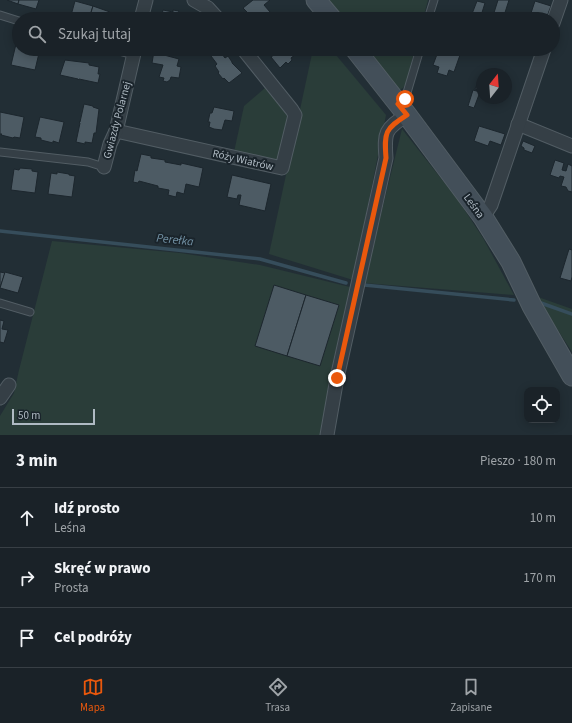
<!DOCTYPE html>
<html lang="pl">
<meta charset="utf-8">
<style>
body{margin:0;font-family:"Source Sans 3",sans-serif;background:#232a30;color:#f1f3f6}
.controls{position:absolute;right:12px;bottom:12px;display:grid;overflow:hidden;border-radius:8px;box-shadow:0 2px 10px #0003}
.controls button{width:36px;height:36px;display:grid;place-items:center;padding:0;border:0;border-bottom:1px solid #383f45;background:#1a2228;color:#f1f3f6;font:20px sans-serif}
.compass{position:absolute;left:476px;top:68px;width:36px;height:36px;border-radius:50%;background:#1a2228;box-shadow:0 2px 10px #0003;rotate:17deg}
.scale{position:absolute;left:12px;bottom:10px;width:83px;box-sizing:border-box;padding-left:4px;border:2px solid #afbac3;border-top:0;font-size:11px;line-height:14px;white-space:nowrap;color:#afbac3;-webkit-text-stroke:3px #1a242b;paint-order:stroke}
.stop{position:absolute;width:12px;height:12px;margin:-9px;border:3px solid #ea580c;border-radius:50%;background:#fff}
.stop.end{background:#ea580c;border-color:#fff;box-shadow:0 1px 4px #0008}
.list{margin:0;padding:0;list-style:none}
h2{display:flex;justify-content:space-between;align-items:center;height:52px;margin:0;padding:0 16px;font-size:17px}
h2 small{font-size:13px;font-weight:400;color:#9fa4a8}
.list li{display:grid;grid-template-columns:26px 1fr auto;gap:12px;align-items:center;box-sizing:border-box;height:60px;padding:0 16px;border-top:1px solid #383f45}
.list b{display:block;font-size:15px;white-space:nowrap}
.list p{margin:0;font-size:13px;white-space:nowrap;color:#9fa4a8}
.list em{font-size:13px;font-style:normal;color:#9fa4a8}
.icon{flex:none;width:22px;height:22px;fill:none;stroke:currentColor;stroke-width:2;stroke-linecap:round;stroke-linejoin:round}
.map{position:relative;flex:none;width:572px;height:435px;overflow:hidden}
.search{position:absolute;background:#1a2228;box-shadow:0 2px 10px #0003;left:12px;right:12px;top:12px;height:44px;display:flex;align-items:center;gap:10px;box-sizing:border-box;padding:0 14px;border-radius:22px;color:#9fa4a8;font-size:15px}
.sheet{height:232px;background:#1a2228}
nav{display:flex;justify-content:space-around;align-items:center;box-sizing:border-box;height:56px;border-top:1px solid #383f45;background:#1a2228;font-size:11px;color:#9fa4a8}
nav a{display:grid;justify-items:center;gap:2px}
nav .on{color:#ea580c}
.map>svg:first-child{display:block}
.green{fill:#2a3d39}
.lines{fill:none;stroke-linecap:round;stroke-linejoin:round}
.stream{stroke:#364d5b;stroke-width:3.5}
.building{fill:#4d5b64;stroke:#1c262d}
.lane-casing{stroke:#525d64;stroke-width:9}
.street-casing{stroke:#525d64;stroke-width:15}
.secondary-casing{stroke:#525d64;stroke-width:21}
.lane{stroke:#353f46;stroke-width:7}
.street{stroke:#353f46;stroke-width:13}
.secondary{stroke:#434f59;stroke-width:19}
.route{stroke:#ea580c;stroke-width:5}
.labels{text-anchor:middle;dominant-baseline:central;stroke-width:4;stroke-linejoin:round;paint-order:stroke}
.street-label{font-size:11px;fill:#afbac3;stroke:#1a242b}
.water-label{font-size:12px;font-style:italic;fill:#7291a4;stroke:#1a242b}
</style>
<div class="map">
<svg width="572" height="435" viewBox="0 0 572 435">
<rect width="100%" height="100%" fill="#222e35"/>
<!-- green -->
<g class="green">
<polygon points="327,0 428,0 423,19 342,19"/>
<polygon points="313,49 331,49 386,115 353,280 269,254"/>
<polygon points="365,49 415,49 406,83 403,88 397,91"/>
<polygon points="265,88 290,118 282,156 273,161 234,152 244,106"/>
<polygon points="402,129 458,200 483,238 514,295 364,283"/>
<polygon points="52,241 180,253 260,265 350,287 331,372 320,435 0,435 0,416 14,393 19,370"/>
<polygon points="538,297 572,309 572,352 543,307"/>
</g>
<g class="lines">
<!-- stream -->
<g class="stream">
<polyline points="0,231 260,259 346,283"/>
<polyline points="364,285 514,300"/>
<polyline points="541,303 572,314"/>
</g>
</g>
<!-- building -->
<g class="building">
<polygon points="7,0 19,0 18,4"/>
<polygon points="19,0 39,0 36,9 18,4"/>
<polygon points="253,0 270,0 264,5 276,19 243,19 241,17 247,12 243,8"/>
<polygon points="498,0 509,0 503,19 492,19"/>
<polygon points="75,1 93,6 89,19 70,19"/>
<polygon points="477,1 485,3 480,19 470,19"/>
<polygon points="535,1 551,6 546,19 529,19"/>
<polygon points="93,6 110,12 108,19 89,19"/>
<polygon points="163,10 173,12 173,10 179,11 178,13 187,15 186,19 161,19"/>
<polygon points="16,44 19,45 19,49 40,49 35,70 11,65"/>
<polygon points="282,49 292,49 296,54 291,58 292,60 288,64 286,62 280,68 271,57"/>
<polygon points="439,49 460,55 454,72 449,70 447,76 437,73 439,67 433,65"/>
<polygon points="509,49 519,49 519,52"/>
<polygon points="219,50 225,58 228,56 232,62 232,63 242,73 229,83 224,78 223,79 218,73 219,72 215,66 217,64 211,56"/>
<polygon points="154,51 165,53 164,55 179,59 177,66 181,67 179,78 171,77 170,80 167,82 163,81 164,78 159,77 163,65 152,63"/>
<polygon points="65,60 89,63 89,65 99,67 98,74 100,74 98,83 79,79 78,80 78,79 60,75"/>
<polygon points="479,79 482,80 482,91 475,89"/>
<polygon points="473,90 480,92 474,108 468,106"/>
<polygon points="84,104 93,106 93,107 99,109 96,133 94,133 92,143 85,142 85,144 76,142 80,123 79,122 80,122"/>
<polygon points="214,107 234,111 232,121 225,120 222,130 214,129 209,127 210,122 208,122 210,113 212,113"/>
<polygon points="0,112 24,117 20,138 14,137 13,138 1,135 2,134 0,134"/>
<polygon points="40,117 64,122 59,143 53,141 53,143 41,140 41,138 35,137"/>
<polygon points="479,126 505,134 501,145 490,141 488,146 474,141"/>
<polygon points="523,141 535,146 532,153 524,150 524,148 521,146"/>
<polygon points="141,154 151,156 151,158 165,160 165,162 181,165 181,163 203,168 199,187 186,184 184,194 177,192 176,197 168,195 169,190 158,188 158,186 139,181 138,183 133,182 135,170 137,171"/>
<polygon points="555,160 564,163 562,170 566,171 568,164 572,166 572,192 568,191 566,187 561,186 564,177 560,176 559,178 550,175"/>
<polygon points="20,168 32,169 32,171 38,172 35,193 11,190 14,169 19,170"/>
<polygon points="57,172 69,174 69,175 75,176 72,197 48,194 51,173 57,174"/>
<polygon points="232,175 271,184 265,211 239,205 241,195 238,195 237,199 227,197"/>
<polygon points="569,249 572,250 572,277 571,281 560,278"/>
<polygon points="0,272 5,273 0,288"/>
<polygon points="5,272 23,277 18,293 0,288"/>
<polygon points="274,285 306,295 287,356 255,346"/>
<polygon points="306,295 339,305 320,366 287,356"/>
<polygon points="0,320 4,321 2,329 8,330 4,343 0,342"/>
</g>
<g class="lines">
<!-- lane casing -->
<g class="lane-casing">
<g id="lane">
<polyline points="0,15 19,21"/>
<polyline points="428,19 434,0"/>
<polyline points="112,49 133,55"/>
<polyline points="399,104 404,101 406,96 420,49"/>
<polyline points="0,152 88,162 104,167"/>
<polyline points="0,303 30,312"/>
</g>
</g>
<!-- street casing -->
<g class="street-casing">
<g id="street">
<polyline points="194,0 208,8 218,19"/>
<polyline points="141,19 146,0"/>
<polyline points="553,23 561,0"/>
<polyline points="518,124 572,146"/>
<polyline points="116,131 282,168 295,115 292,110 243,49"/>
<polyline points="104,167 110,144 116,131 135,49"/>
<polyline points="483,217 491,205 544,49"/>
<polyline points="0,398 9,385"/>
<path d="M 327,435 L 337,378 L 386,158 C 384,132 385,129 407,115"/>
</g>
</g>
<!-- secondary casing -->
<g class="secondary-casing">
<g id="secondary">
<polyline points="316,0 332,19"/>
<polyline points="355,49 407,115 483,217 511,262 532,306 572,376"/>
</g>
</g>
<!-- lane -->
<use href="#lane" class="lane"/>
<!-- street -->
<use href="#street" class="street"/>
<!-- secondary -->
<use href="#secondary" class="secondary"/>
</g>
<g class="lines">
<!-- route -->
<path class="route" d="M 337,378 L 386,158 C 384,132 385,129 407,115 L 398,104 L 405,99"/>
</g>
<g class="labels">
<!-- street labels -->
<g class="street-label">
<text transform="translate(117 120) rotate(-75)">Gwiazdy Polarnej</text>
<text transform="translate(243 160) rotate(13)">Róży Wiatrów</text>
<text transform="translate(474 206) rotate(54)">Leśna</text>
</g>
<!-- water labels -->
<g class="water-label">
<text transform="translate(175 240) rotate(6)">Perełka</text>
</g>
</g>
</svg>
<div class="controls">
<button><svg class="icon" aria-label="locate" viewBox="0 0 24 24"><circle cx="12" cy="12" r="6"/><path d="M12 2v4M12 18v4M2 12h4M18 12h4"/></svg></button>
</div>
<svg class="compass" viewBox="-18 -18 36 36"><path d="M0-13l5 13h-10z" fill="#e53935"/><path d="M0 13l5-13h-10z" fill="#9fa4a8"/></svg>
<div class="scale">50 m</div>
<div class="stop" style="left:405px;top:99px"></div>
<div class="stop end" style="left:337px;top:378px"></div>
<div class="search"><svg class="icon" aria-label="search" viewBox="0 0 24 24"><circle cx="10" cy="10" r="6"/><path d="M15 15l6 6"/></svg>Szukaj tutaj</div>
</div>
<section class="sheet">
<h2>3 min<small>Pieszo · 180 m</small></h2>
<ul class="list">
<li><svg class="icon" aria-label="ahead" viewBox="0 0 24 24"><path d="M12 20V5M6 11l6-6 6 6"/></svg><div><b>Idź prosto</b><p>Leśna</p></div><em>10 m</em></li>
<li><svg class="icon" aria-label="right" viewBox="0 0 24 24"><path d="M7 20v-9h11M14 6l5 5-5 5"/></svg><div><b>Skręć w prawo</b><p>Prosta</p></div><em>170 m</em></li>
<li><svg class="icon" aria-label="arrive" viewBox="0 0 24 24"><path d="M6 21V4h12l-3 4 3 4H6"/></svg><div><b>Cel podróży</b></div></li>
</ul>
</section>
<nav>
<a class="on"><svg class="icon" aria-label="map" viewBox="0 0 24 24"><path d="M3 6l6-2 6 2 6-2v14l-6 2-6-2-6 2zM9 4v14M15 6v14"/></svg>Mapa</a>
<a><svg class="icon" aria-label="directions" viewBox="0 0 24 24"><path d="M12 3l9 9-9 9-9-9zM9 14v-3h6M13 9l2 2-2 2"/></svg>Trasa</a>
<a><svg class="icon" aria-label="saved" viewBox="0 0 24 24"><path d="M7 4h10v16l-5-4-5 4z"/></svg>Zapisane</a>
</nav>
